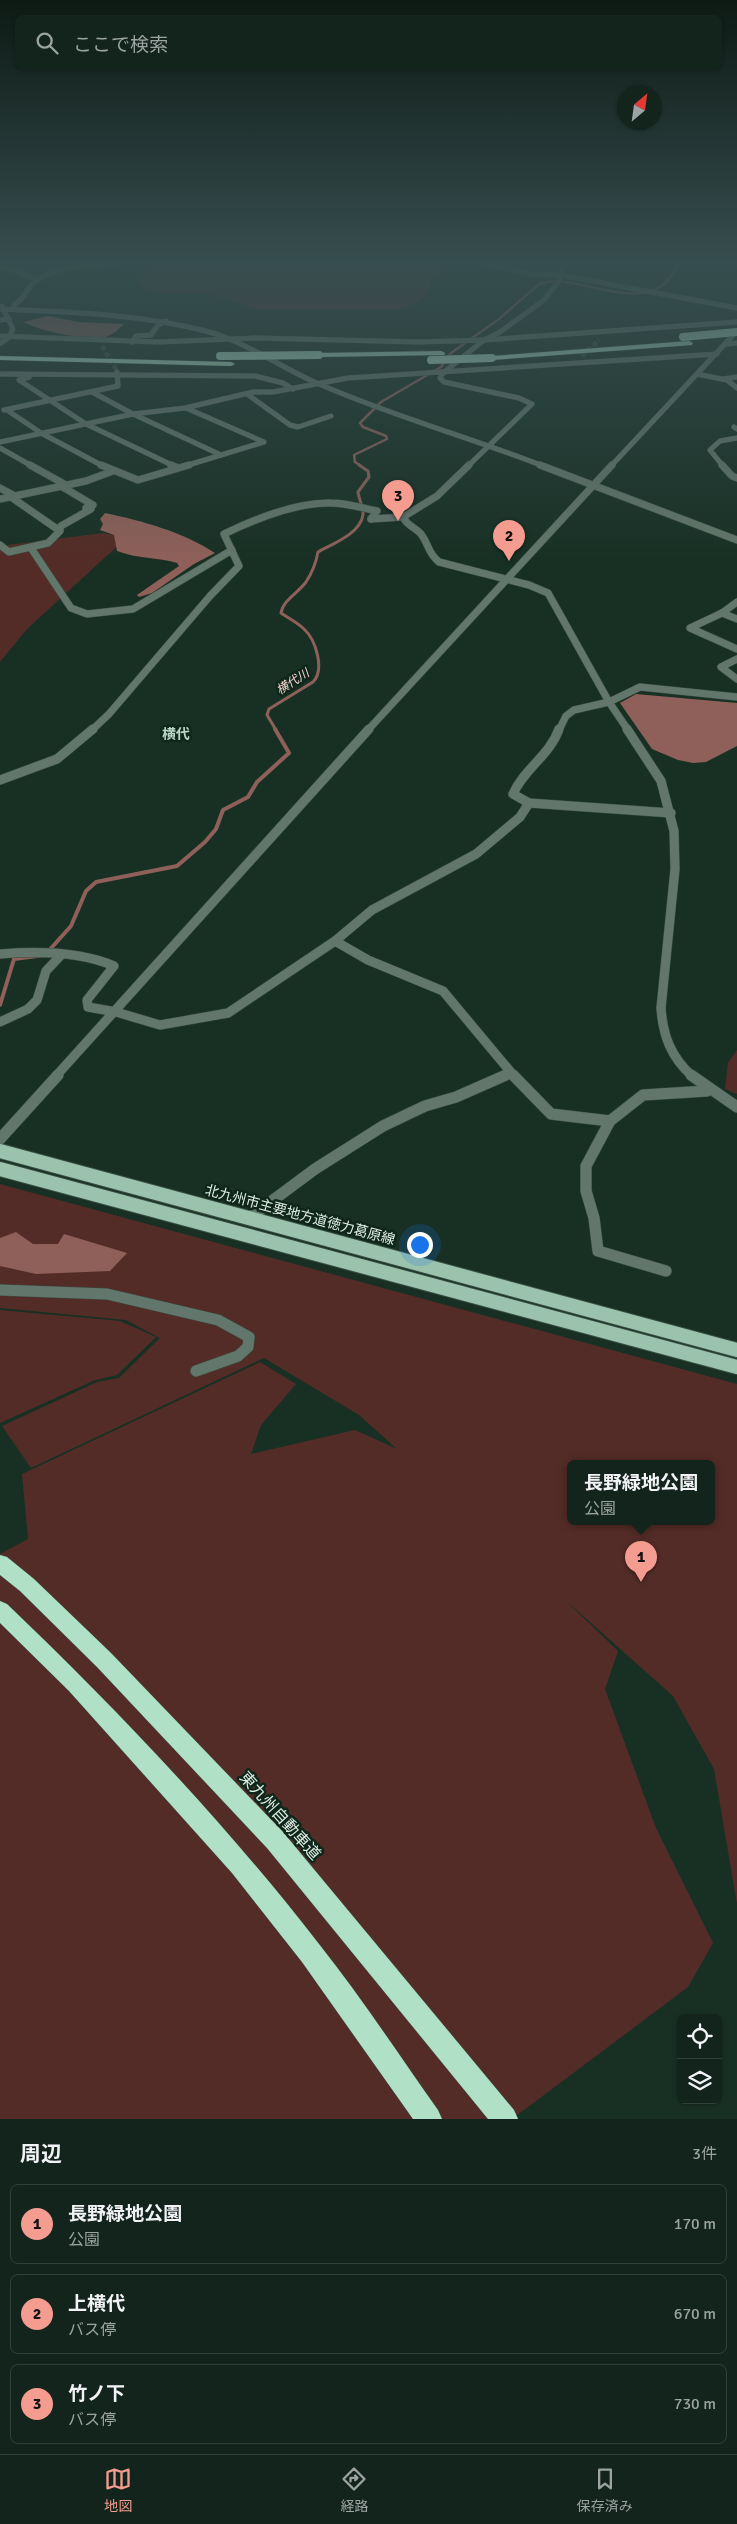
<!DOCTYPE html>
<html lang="ja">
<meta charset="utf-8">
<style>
body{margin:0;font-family:Signika,"Noto Sans JP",sans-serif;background:#1f3028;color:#f1f3f6}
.controls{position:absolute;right:15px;bottom:15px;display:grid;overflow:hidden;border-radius:8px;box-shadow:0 1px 4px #0004}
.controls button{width:45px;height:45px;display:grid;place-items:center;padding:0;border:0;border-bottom:1px solid #31413a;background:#12241b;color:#f1f3f6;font:25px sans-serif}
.compass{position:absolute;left:617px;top:85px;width:45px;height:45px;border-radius:50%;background:#12241b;box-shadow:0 1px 4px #0004;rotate:29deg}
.you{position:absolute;left:419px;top:1244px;width:18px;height:18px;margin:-12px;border:4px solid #fff;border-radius:50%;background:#1a73e8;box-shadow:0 0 0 8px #1a73e833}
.badge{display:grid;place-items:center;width:32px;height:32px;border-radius:50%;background:#f59c90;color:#111;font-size:16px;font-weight:700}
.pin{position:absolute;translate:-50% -41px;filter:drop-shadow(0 1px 2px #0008)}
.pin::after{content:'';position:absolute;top:26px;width:18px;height:15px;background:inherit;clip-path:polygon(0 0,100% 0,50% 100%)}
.popup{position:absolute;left:567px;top:1460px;width:148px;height:65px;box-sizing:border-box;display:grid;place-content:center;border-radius:8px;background:#12241b;filter:drop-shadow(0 1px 4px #0005);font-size:16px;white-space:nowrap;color:#9ca4a3}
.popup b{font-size:19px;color:#f1f3f6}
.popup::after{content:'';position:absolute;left:50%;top:100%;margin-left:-10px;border:10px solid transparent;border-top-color:#12241b}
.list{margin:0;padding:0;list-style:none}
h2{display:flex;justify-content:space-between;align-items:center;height:65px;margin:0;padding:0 20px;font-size:21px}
h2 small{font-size:16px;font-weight:400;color:#9ca4a3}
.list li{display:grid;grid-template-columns:32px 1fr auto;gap:15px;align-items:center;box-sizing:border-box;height:80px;margin:0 10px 10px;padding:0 10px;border:1px solid #31413a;border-radius:8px}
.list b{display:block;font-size:19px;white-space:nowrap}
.list p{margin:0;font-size:16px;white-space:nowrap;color:#9ca4a3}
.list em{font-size:16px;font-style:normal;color:#9ca4a3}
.icon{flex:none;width:28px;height:28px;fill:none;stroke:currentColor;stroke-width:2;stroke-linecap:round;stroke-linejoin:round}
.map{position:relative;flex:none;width:737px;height:2119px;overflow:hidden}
.search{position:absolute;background:#12241b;box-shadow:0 1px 4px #0004;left:15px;right:15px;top:15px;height:55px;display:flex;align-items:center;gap:12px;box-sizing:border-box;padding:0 18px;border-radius:8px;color:#9ca4a3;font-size:19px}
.sheet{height:335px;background:#12241b}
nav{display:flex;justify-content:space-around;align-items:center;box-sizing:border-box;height:70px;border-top:1px solid #31413a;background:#12241b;font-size:14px;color:#9ca4a3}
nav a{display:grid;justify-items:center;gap:2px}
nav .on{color:#f59c90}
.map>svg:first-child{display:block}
.green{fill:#542c27;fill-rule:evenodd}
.water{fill:#8e6059}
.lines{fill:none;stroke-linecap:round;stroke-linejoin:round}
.stream-far2{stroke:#8e6059;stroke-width:2.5}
.stream-far1{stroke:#8e6059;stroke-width:3}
.stream{stroke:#8e6059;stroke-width:4}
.minor-tunnel{stroke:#364c41;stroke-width:5;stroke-dasharray:5 2.5;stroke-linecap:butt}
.minor-far3-casing{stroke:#384e43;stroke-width:5.5}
.minor-far2-casing{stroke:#384e43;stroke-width:8}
.minor-far1-casing{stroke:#384e43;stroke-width:10}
.minor-casing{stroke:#384e43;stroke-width:12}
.tertiary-far3-casing{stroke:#384e43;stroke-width:5.5}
.tertiary-far2-casing{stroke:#384e43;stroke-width:8}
.tertiary-far1-casing{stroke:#384e43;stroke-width:10}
.tertiary-casing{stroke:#384e43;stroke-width:12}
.primary-casing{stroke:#384e43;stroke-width:16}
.motorway-casing{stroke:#384e43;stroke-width:1}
.minor-far3{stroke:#63766b;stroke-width:5}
.minor-far2{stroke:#63766b;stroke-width:7}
.minor-far1{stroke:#63766b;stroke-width:9}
.minor{stroke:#63766b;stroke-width:11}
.tertiary-far3{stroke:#63766b;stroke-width:5}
.tertiary-far2{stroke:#63766b;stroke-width:7}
.tertiary-far1{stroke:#63766b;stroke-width:9}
.tertiary{stroke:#63766b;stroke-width:11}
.primary{stroke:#9ac2ac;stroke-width:14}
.motorway{fill:#b0e0c6;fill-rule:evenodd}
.motorway-bridge-casing{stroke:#384e43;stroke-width:8;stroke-linecap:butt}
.motorway-bridge{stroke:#b0e0c6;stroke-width:8}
.labels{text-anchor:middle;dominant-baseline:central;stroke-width:5;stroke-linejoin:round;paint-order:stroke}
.far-water-label{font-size:12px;font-style:italic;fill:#f6d6d0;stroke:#0f261b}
.far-quarter-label{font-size:14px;font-weight:bold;fill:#bbd7c8;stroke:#0f261b}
.street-label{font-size:14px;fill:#dfede5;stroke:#0f261b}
.near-street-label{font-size:16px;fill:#dfede5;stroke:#0f261b}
</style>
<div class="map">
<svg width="737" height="2119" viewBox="0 0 737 2119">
<rect width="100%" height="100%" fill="#183024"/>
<!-- green -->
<g class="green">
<path d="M 172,263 L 444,263 L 441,271 L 429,282 C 433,300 408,308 394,310 L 260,310 L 213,295 L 155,293 L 143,289 L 139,279 L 156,267 Z"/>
<polygon points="103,533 113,535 124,540 27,629 0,662 0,546"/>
<polygon points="737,1050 737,1094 725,1089 728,1063"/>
<path d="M 0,1184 L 737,1384 L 737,1904 L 714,1769 L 673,1696 L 563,1598 L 618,1651 L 605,1689 L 656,1828 L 713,1943 L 688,1987 L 512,2119 L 0,2119 L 0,1554 L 28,1539 L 22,1474 L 260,1362 L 296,1384 L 261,1425 L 251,1454 L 355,1430 L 397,1449 L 359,1415 L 264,1358 L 31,1468 L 2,1426 L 97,1382 L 119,1378 L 160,1338 L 126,1320 L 0,1308 ZM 571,1463 L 711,1463 L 711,1521 L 571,1521 Z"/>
<polygon points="0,1310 120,1321 156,1337 117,1375 95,1380 0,1423"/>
</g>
<!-- water -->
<g class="water">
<path d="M 48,316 L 79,322 L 124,324 C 119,329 113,335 105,337 C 82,340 44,332 23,322 Z"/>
<path d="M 105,513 C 143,521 183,532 215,553 L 194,564 L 152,593 L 139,597 L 137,595 L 179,566 L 177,563 C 157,557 138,559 117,551 L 114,535 L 100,530 L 103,524 L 100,519 Z"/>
<polygon points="636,694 737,703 737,746 706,762 693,763 678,760 652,749 620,703"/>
<polygon points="16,1232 33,1244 58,1244 64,1234 127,1253 110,1271 36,1274 0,1266 0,1238"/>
</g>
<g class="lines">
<!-- stream-far2 -->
<g class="stream-far2">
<path d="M 565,282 C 594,285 633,303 660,287 C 669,282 674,271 680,263"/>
<polyline points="361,466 355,462 354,455 387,439 386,436 363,427 360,423 381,402 441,367 451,353 499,319 539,284 552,281"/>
</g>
<!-- stream-far1 -->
<path class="stream-far1" d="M 276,730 L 267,715 L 269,709 L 313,682 C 325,670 316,640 304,629 C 297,622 288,618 281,613 C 283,600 298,593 306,582 C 312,573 316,563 318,552 C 332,544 360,534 363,515 C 364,508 359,500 358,492 L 369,477 L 368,471 L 359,465"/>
<!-- stream -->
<polyline class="stream" points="0,1005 14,959 45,955 71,926 86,891 96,882 177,866 205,842 216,829 223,810 248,797 257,782 289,753 275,729"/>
<!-- minor-tunnel -->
<g class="minor-tunnel">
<polyline points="102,346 117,371"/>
<polyline points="582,356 599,340"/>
</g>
<!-- minor-far3 casing -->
<g class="minor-far3-casing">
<g id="minor-far3">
<polyline points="483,263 531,274 560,275"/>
<polyline points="0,267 9,268 35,279"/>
<path d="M 14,305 C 25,299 26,287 37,280 C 58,265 88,267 113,263"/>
<polyline points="0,320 9,319"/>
<polyline points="484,340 737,322"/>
<polyline points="132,342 136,336 151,335 158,325 166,321"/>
<polyline points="1,343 9,337"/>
<polyline points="728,344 737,343"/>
<polyline points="443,373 440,378 444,382 519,398 532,404 468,466"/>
<polyline points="0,374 255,376 283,383 293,389"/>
<polyline points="29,377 19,380 86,424 174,466"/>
<polyline points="723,379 737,377"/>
<polyline points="92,392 133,414 221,455"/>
<polyline points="247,394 290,425 298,427 331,416"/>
<polyline points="4,410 118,386 117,372"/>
<polyline points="7,410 41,433 103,466"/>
<polyline points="734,427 737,429"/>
<polyline points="0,442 133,414 185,408 253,392 273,392 348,378 717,354"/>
<polyline points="0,448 32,466"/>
<polyline points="185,466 264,442 186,408"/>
<polyline points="723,466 710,450 720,441 737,438"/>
</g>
</g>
<!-- minor-far2 casing -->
<g class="minor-far2-casing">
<g id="minor-far2">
<polyline points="30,465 66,485"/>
<polyline points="101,465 138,480 189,465"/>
<polyline points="171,465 176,467"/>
<polyline points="722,465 732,476 737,478"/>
<polyline points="61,486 93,505 86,508"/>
<polyline points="0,488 15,496"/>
<polyline points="11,497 60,531"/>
<polyline points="0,499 86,481 113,471"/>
<path d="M 403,517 C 407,526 415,527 421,534 C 429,544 427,552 439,562 L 529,585 L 548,593 L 609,702 L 628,730"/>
<polyline points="371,519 403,517 437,496 469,465"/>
<polyline points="0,545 9,552 48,543 58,533 61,526 91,509"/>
<polyline points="31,548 71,608 87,614 133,609 232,550"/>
<polyline points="737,602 722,613 690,628 737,649"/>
<polyline points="722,613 737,619"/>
<polyline points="737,659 721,667 737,679"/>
<path d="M 92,730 L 109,714 L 210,596 L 239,566 L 224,534 C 255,519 296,502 331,503 C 347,503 362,508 377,511 L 371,519"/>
<polyline points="559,730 566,716 574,710 609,702 640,687 737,697"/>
</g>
</g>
<!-- minor-far1 casing -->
<g class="minor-far1-casing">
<g id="minor-far1">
<path d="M 559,729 C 550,755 524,769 513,794 L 529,803 L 671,813"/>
<polyline points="627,729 661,781 674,831 675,869 661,1008"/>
<polyline points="0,780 57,759 93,729"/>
<polyline points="335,941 368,960 443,991 514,1076"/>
<path d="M 0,954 C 37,951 79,951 114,966 L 87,1000 L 88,1007 L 116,1012 L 160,1025 L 228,1013 L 335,941 L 372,910 L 476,854 L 520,817 L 529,803"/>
<polyline points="0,1022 28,1009 37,1000 46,971 62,954"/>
<polyline points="503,1076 511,1073"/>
</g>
</g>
<!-- minor casing -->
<g class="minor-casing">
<g id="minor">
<polyline points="513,1075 551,1114 610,1121"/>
<polyline points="249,1218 315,1169 383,1126 425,1106 456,1097 506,1075"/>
<polyline points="666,1271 598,1251 594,1218 586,1191 586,1166 610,1121 643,1095 707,1091"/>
<polyline points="0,1290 107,1294 218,1320 249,1337 248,1347 238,1356 196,1371"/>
</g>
</g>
<!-- tertiary-far3 casing -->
<g class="tertiary-far3-casing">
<g id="tertiary-far3">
<polyline points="560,275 737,308"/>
<polyline points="2,306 13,329 9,337"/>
<path d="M 0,309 C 70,312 138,314 206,331 C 247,342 281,368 319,384 C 392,416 469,437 543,466"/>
<polyline points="0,336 159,342 257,338 420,342 484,340"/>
<polyline points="443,373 484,340 500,332 544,300 559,281 564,263"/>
<polyline points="697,374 727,380 737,388"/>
<polyline points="611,466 737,331"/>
</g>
</g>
<!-- tertiary-far2 casing -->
<g class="tertiary-far2-casing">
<g id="tertiary-far2">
<polyline points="540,465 737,540"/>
<polyline points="368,730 612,465"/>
</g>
</g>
<!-- tertiary-far1 casing -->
<g class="tertiary-far1-casing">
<g id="tertiary-far1">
<path d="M 661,1008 C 663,1036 671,1057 692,1076"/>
<polyline points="56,1076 369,729"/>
</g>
</g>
<!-- tertiary casing -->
<g class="tertiary-casing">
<g id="tertiary">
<polyline points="691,1075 737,1107"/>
<polyline points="0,1139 58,1075"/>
</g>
</g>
<!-- primary casing -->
<g class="primary-casing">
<g id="primary">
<polyline points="0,1151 737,1350"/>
<polyline points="0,1169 737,1367"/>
</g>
</g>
<!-- motorway casing -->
<g class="motorway-casing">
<g id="motorway">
<polygon points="689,341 693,343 692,345 492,360 488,358 492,356"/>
<polygon points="441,351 445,353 444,355 319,357 315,355 319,353"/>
<polygon points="0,356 231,362 235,364 231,366 0,360"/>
<polygon points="0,1555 7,1557 34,1579 111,1653 283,1832 514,2110 518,2119 488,2119 267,1848 97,1667 20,1591 0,1575"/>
<path d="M 0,1601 L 7,1604 C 117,1709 226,1824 319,1944 C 361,1997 399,2055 438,2110 L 442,2119 L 413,2119 L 302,1962 L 232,1873 L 69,1691 L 0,1623 Z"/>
</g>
</g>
<!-- minor-far3 -->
<use href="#minor-far3" class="minor-far3"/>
<!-- minor-far2 -->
<use href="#minor-far2" class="minor-far2"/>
<!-- minor-far1 -->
<use href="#minor-far1" class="minor-far1"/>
<!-- minor -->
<use href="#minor" class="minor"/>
<!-- tertiary-far3 -->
<use href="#tertiary-far3" class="tertiary-far3"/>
<!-- tertiary-far2 -->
<use href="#tertiary-far2" class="tertiary-far2"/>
<!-- tertiary-far1 -->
<use href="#tertiary-far1" class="tertiary-far1"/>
<!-- tertiary -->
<use href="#tertiary" class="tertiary"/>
<!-- primary -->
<use href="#primary" class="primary"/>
<!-- motorway -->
<use href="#motorway" class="motorway"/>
<!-- motorway-bridge casing -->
<g class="motorway-bridge-casing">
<g id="motorway-bridge">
<polyline points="683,337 737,332"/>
<polyline points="220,356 319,355"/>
<polyline points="431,360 492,358"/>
</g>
</g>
<!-- motorway-bridge -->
<use href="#motorway-bridge" class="motorway-bridge"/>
</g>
<!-- sky -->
<linearGradient id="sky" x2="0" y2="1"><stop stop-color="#0d1a14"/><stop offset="0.47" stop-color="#374e50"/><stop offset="1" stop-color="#374e50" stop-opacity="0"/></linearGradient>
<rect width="737" height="559" fill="url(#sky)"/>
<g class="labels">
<!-- far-water labels -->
<g class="far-water-label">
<text transform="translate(293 682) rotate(-33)">横代川</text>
</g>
<!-- far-quarter labels -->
<g class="far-quarter-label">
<text x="176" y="734">横代</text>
</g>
<!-- street labels -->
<g class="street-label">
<text transform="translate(300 1215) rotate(15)">北九州市主要地方道徳力葛原線</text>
</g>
<!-- near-street labels -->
<g class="near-street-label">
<text transform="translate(280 1816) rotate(48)">東九州自動車道</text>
</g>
</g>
</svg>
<div class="controls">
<button><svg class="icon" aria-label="locate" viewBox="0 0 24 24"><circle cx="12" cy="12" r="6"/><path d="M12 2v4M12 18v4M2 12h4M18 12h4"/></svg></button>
<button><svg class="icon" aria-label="layers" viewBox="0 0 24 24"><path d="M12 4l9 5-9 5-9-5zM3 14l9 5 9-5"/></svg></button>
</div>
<svg class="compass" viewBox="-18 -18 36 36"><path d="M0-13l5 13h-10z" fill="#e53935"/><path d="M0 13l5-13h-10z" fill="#9ca4a3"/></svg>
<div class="you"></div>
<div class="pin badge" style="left:641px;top:1582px">1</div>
<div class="popup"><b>長野緑地公園</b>公園</div>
<div class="pin badge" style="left:509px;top:561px">2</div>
<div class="pin badge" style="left:398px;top:521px">3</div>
<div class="search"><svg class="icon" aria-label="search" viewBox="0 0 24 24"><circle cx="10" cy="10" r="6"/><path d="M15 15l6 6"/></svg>ここで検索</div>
</div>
<section class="sheet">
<h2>周辺<small>3件</small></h2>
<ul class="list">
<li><span class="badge">1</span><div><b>長野緑地公園</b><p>公園</p></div><em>170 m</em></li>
<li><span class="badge">2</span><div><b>上横代</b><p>バス停</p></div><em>670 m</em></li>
<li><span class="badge">3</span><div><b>竹ノ下</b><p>バス停</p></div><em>730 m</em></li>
</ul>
</section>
<nav>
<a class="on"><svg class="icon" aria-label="map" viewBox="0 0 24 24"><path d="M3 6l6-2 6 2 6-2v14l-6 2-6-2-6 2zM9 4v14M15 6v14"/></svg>地図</a>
<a><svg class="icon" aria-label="directions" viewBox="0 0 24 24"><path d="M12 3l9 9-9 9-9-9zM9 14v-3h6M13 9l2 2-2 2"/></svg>経路</a>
<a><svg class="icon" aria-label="saved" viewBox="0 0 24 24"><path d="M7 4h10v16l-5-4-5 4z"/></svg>保存済み</a>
</nav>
